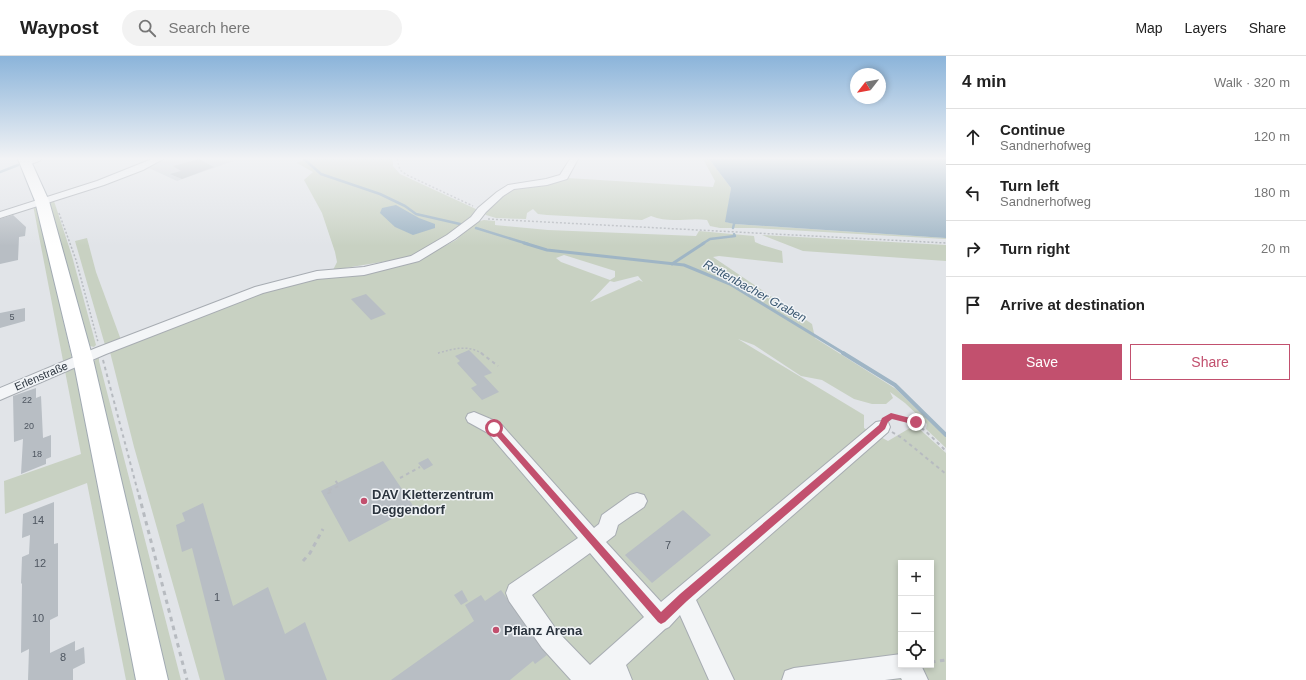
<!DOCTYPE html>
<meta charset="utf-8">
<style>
body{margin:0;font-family:Helvetica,sans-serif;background:#f2f2f2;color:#222}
.controls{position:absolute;right:12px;bottom:12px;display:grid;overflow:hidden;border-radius:0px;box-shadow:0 2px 6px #0003}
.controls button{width:36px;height:36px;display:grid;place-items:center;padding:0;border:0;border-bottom:1px solid #e0e0e0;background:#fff;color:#222;font:20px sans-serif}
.compass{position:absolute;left:850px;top:12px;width:36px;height:36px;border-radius:50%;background:#fff;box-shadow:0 2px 6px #0003;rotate:239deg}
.stop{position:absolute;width:12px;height:12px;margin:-9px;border:3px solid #c2506e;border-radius:50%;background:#fff}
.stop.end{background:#c2506e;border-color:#fff;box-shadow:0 1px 4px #0008}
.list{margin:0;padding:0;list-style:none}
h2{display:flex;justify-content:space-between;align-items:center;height:52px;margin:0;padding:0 16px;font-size:17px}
h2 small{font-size:13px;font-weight:400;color:#767676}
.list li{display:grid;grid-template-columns:26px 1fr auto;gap:12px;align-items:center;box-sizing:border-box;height:56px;padding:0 16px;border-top:1px solid #e0e0e0}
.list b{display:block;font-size:15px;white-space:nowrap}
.list p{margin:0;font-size:13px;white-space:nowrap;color:#767676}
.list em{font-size:13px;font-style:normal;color:#767676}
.actions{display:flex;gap:8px;padding:12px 16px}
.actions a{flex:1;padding:9px 0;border:1px solid #c2506e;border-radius:0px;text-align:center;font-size:14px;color:#c2506e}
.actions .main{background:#c2506e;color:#fff}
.icon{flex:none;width:22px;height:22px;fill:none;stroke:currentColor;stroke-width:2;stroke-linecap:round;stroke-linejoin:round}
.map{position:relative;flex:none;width:946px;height:624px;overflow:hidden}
header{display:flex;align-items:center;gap:24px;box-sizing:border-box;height:56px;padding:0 20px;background:#fff;border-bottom:1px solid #e0e0e0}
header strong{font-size:19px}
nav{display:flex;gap:22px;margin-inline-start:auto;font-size:14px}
.search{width:280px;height:36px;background:#f2f2f2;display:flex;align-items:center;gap:10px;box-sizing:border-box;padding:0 14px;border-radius:22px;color:#767676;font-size:15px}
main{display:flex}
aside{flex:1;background:#fff}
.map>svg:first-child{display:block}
.built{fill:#cfd4da}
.green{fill:#c8d1c2;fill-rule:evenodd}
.water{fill:#9fb5c5}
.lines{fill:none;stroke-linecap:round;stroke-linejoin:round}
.stream-far2{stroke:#9fb5c5;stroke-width:2.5}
.stream-far1{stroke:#9fb5c5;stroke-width:3}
.stream{stroke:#9fb5c5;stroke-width:4}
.building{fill:#b8bec4}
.minor-casing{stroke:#a7acb2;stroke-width:2}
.major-casing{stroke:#a1aab3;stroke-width:2}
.path-far2{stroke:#b7bbc0;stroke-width:1.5;stroke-dasharray:2 2;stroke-linecap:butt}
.path-far1{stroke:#b7bbc0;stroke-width:2;stroke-dasharray:3.5 3.5;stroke-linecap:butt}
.path{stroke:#b7bbc0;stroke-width:3;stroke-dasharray:4.5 4.5;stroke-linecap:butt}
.minor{fill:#f3f5f7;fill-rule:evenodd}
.major{fill:#fff;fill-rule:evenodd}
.route{fill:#c2506e}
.poi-dot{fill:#c2506e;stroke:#f0f3f6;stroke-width:1.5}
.labels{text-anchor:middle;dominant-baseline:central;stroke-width:3;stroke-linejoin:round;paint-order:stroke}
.number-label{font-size:9px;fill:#4e5660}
.street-label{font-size:11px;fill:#2b343e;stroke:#f0f3f6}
.near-number-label{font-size:11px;fill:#4e5660}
.water-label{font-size:12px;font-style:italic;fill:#38566f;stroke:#f0f3f6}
.near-poi-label{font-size:13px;font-weight:bold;fill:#2b343e;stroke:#f0f3f6;text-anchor:start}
</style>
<header>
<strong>Waypost</strong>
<div class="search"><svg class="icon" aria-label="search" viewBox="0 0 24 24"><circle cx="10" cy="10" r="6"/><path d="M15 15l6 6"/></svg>Search here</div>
<nav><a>Map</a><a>Layers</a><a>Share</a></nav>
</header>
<main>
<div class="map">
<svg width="946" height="624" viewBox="0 0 946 624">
<rect width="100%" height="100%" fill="#e1e4e8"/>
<!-- built -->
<polygon class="built" points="164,103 239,103 177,125 149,112"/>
<!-- green -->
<g class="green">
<polygon points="305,103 393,103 393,110 400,118 478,154 444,183 412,201 333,214 337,206 335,196 322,157 304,124 313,116 297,107"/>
<path d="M 703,103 L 709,103 L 731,132 L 726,166 L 734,168 L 946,182 L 946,183 L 754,172 L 720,172 L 710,170 L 707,164 C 688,161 671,168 651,160 L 642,164 L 547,159 L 538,158 L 533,153 L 527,157 L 526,163 L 496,162 L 486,159 L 485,158 L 506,137 L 513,132 L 567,122 L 713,131 L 715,125 Z"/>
<polygon points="54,145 72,200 96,289 94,291 86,289 47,146"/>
<polygon points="33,149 37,150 81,342 139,624 126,624 87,427 5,458 4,425 81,398"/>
<path d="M 484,164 L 495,165 L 495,169 L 548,174 L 696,180 L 699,175 L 754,180 L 755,186 L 762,189 L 782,195 L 783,207 L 719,200 L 713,201 L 812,268 L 815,282 L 896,333 L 946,381 L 946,392 L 926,373 L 927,368 L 905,347 L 890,336 L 893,342 L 886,348 L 872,348 L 854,343 L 822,324 L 801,320 L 754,289 L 738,283 L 864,359 L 864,372 L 888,385 L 915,369 L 946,397 L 946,624 L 200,624 L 134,391 L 110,296 L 260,236 L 317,222 L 417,205 L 456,184 L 476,166 ZM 564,199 L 615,215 L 615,221 L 610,224 L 561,206 L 556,202 ZM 638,220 L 643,226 L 639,224 L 590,246 L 610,225 L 614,226 ZM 901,507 L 931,507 L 931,609 L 901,609 Z"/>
<polygon points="762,179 946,189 946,205 803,195"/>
<polygon points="87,182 96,216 121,284 105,289 75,185"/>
<polygon points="99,302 99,305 181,624 167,624 90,310 96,303"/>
</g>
<!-- water -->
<g class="water">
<polygon points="709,103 946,103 946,182 734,168 725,166 731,132"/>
<polygon points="396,149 419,162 435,168 435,172 413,179 395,171 380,157 382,152"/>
</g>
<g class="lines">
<!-- stream-far2 -->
<g class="stream-far2">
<polyline points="304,103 321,118 380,138 405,150 416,158 460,168"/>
<polyline points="0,116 18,109"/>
<polyline points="476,172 528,188"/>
<polyline points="733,172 734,168"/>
<polyline points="702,188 710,183 735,180 734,178"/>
</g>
<!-- stream-far1 -->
<g class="stream-far1">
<polyline points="524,187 547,194 684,209 730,228 845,298"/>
<polyline points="672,208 704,187"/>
</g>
<!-- stream -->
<polyline class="stream" points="843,297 895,329 946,379"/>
</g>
<!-- building -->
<g class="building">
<polygon points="199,103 214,111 182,123 170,118 181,115 173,110"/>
<polygon points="13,159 26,171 25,180 19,181 18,204 0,208 0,163"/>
<polygon points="366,238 386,258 371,264 351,243"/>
<polygon points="25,252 25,265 0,272 0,257"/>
<polygon points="469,294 492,317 484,320 499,336 482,344 471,332 477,329 457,307 460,305 455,300"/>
<polygon points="36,332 36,342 41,340 43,382 51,379 51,401 46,403 46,408 21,418 23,383 14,386 13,340"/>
<polygon points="428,402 433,409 424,414 418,407"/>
<polygon points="383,405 414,451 349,486 321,435"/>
<polygon points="54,446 54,488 58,487 58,560 50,564 50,597 75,585 75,595 84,591 85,607 73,613 73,624 28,624 29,593 21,597 22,527 21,528 22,501 29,498 30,479 22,482 23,458"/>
<polygon points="203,447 233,550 268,531 285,578 305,566 327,624 225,624 192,492 182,496 176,469 185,465 182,457"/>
<polygon points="683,454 711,479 652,527 625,499"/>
<polygon points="462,534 468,545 461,549 454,539"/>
<polygon points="501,534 547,599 535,608 533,605 510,624 391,624 474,565 465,549 481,539 485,545"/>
</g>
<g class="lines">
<!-- minor casing -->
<g class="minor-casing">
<g id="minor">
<path d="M 27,103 L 41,103 C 38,107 28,109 23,108 L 22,106 L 23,104 Z"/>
<polygon points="152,103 163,103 143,114 104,129 0,162 0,156 97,125"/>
<polygon points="570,103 578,103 567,123 547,129 514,133 503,140 486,156 479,165 455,183 419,205 364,219 317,223 263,237 106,298 0,344 0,332 96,292 255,231 317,215 364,211 411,200 447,179 471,161 478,152 497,136 508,129 546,123 560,119"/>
<path d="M 474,356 L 500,367 L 594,472 L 599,468 L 602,459 L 630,439 L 637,437 L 644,439 L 647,445 L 644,451 L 618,469 L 615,479 L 606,486 L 661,546 L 876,366 L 882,365 L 888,366 L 890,371 L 888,376 L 696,544 L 734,624 L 709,624 L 680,559 L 669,571 L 665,573 L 626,609 L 632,624 L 571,624 L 542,592 L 509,545 L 506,537 L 509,529 L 578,482 L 488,377 L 468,366 L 466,362 L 468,358 ZM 590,497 L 644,561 L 590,609 L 558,576 L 532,539 Z"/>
<polygon points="901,598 901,609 921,609 928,624 902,624 901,622 885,624 782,624 785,615 794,612"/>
</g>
</g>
<!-- major casing -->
<g class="major-casing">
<polygon id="major" points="18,103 30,103 49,145 93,303 168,624 136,624 73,303 35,145"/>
</g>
<!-- path-far2 -->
<g class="path-far2">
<polyline points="397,103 400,114 407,119 473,150"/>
<polyline points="59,157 76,204 98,286"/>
<polyline points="488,163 946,187"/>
<path d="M 438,297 C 454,293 467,288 483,298"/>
</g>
<!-- path-far1 -->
<g class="path-far1">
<polyline points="438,297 439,297"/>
<polyline points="481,297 498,310"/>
<polyline points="103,304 139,440"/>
<path d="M 889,361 C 914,359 929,379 946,395"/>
<polyline points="892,376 902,382 946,418"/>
<polyline points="400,422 420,411"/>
<polyline points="331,436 328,437 327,435 339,430 335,424"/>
</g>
<!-- path -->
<g class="path">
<polyline points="139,439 187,624"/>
<polyline points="303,505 310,497 323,473"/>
<polyline points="931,606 946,604"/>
</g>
<!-- minor -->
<use href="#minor" class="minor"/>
<!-- major -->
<use href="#major" class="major"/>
</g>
<!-- sky -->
<linearGradient id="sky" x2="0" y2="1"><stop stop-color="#8bb4da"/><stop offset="0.54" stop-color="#f2f3f5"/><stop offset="1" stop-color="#f2f3f5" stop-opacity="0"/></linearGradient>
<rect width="946" height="190" fill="url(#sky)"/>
<!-- route -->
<polygon class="route" points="891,357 918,364 919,366 916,369 892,363 888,366 885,373 687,545 665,566 661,568 658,566 490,372 491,370 496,370 661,556 680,538 879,369 882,362"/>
<!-- markers -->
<g class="poi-dot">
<circle cx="364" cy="445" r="4"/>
<circle cx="496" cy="574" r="4"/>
</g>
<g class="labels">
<!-- number labels -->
<g class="number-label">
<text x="12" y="261">5</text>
<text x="27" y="344">22</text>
<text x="29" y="370">20</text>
<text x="37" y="398">18</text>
</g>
<!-- street labels -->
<g class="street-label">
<text transform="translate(41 320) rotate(-23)">Erlenstraße</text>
</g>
<!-- near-number labels -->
<g class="near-number-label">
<text x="38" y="464">14</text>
<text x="668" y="489">7</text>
<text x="40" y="507">12</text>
<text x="217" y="541">1</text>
<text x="38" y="562">10</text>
<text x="63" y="601">8</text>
</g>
<!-- water labels -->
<g class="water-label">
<text transform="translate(755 235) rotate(29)">Rettenbacher Graben</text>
</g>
<!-- near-poi labels -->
<g class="near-poi-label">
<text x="372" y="438">DAV Kletterzentrum<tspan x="372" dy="15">Deggendorf</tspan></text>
<text x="504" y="574">Pflanz Arena</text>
</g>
</g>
</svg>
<div class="controls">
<button>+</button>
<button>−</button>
<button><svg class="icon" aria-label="locate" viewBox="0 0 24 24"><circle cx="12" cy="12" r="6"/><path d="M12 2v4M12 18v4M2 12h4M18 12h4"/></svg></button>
</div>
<svg class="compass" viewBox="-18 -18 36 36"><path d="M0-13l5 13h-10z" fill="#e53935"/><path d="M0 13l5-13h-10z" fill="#767676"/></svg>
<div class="stop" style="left:494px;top:372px"></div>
<div class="stop end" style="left:916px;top:366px"></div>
</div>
<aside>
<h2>4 min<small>Walk · 320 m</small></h2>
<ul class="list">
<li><svg class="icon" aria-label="ahead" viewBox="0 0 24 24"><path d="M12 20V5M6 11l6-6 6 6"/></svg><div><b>Continue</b><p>Sandnerhofweg</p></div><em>120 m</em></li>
<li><svg class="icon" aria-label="left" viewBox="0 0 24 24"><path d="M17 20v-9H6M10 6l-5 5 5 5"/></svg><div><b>Turn left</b><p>Sandnerhofweg</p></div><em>180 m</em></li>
<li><svg class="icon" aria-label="right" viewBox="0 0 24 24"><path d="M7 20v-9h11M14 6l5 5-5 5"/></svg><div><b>Turn right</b></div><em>20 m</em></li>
<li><svg class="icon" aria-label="arrive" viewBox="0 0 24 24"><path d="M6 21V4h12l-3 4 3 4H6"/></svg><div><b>Arrive at destination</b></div></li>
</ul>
<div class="actions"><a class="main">Save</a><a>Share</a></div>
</aside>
</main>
